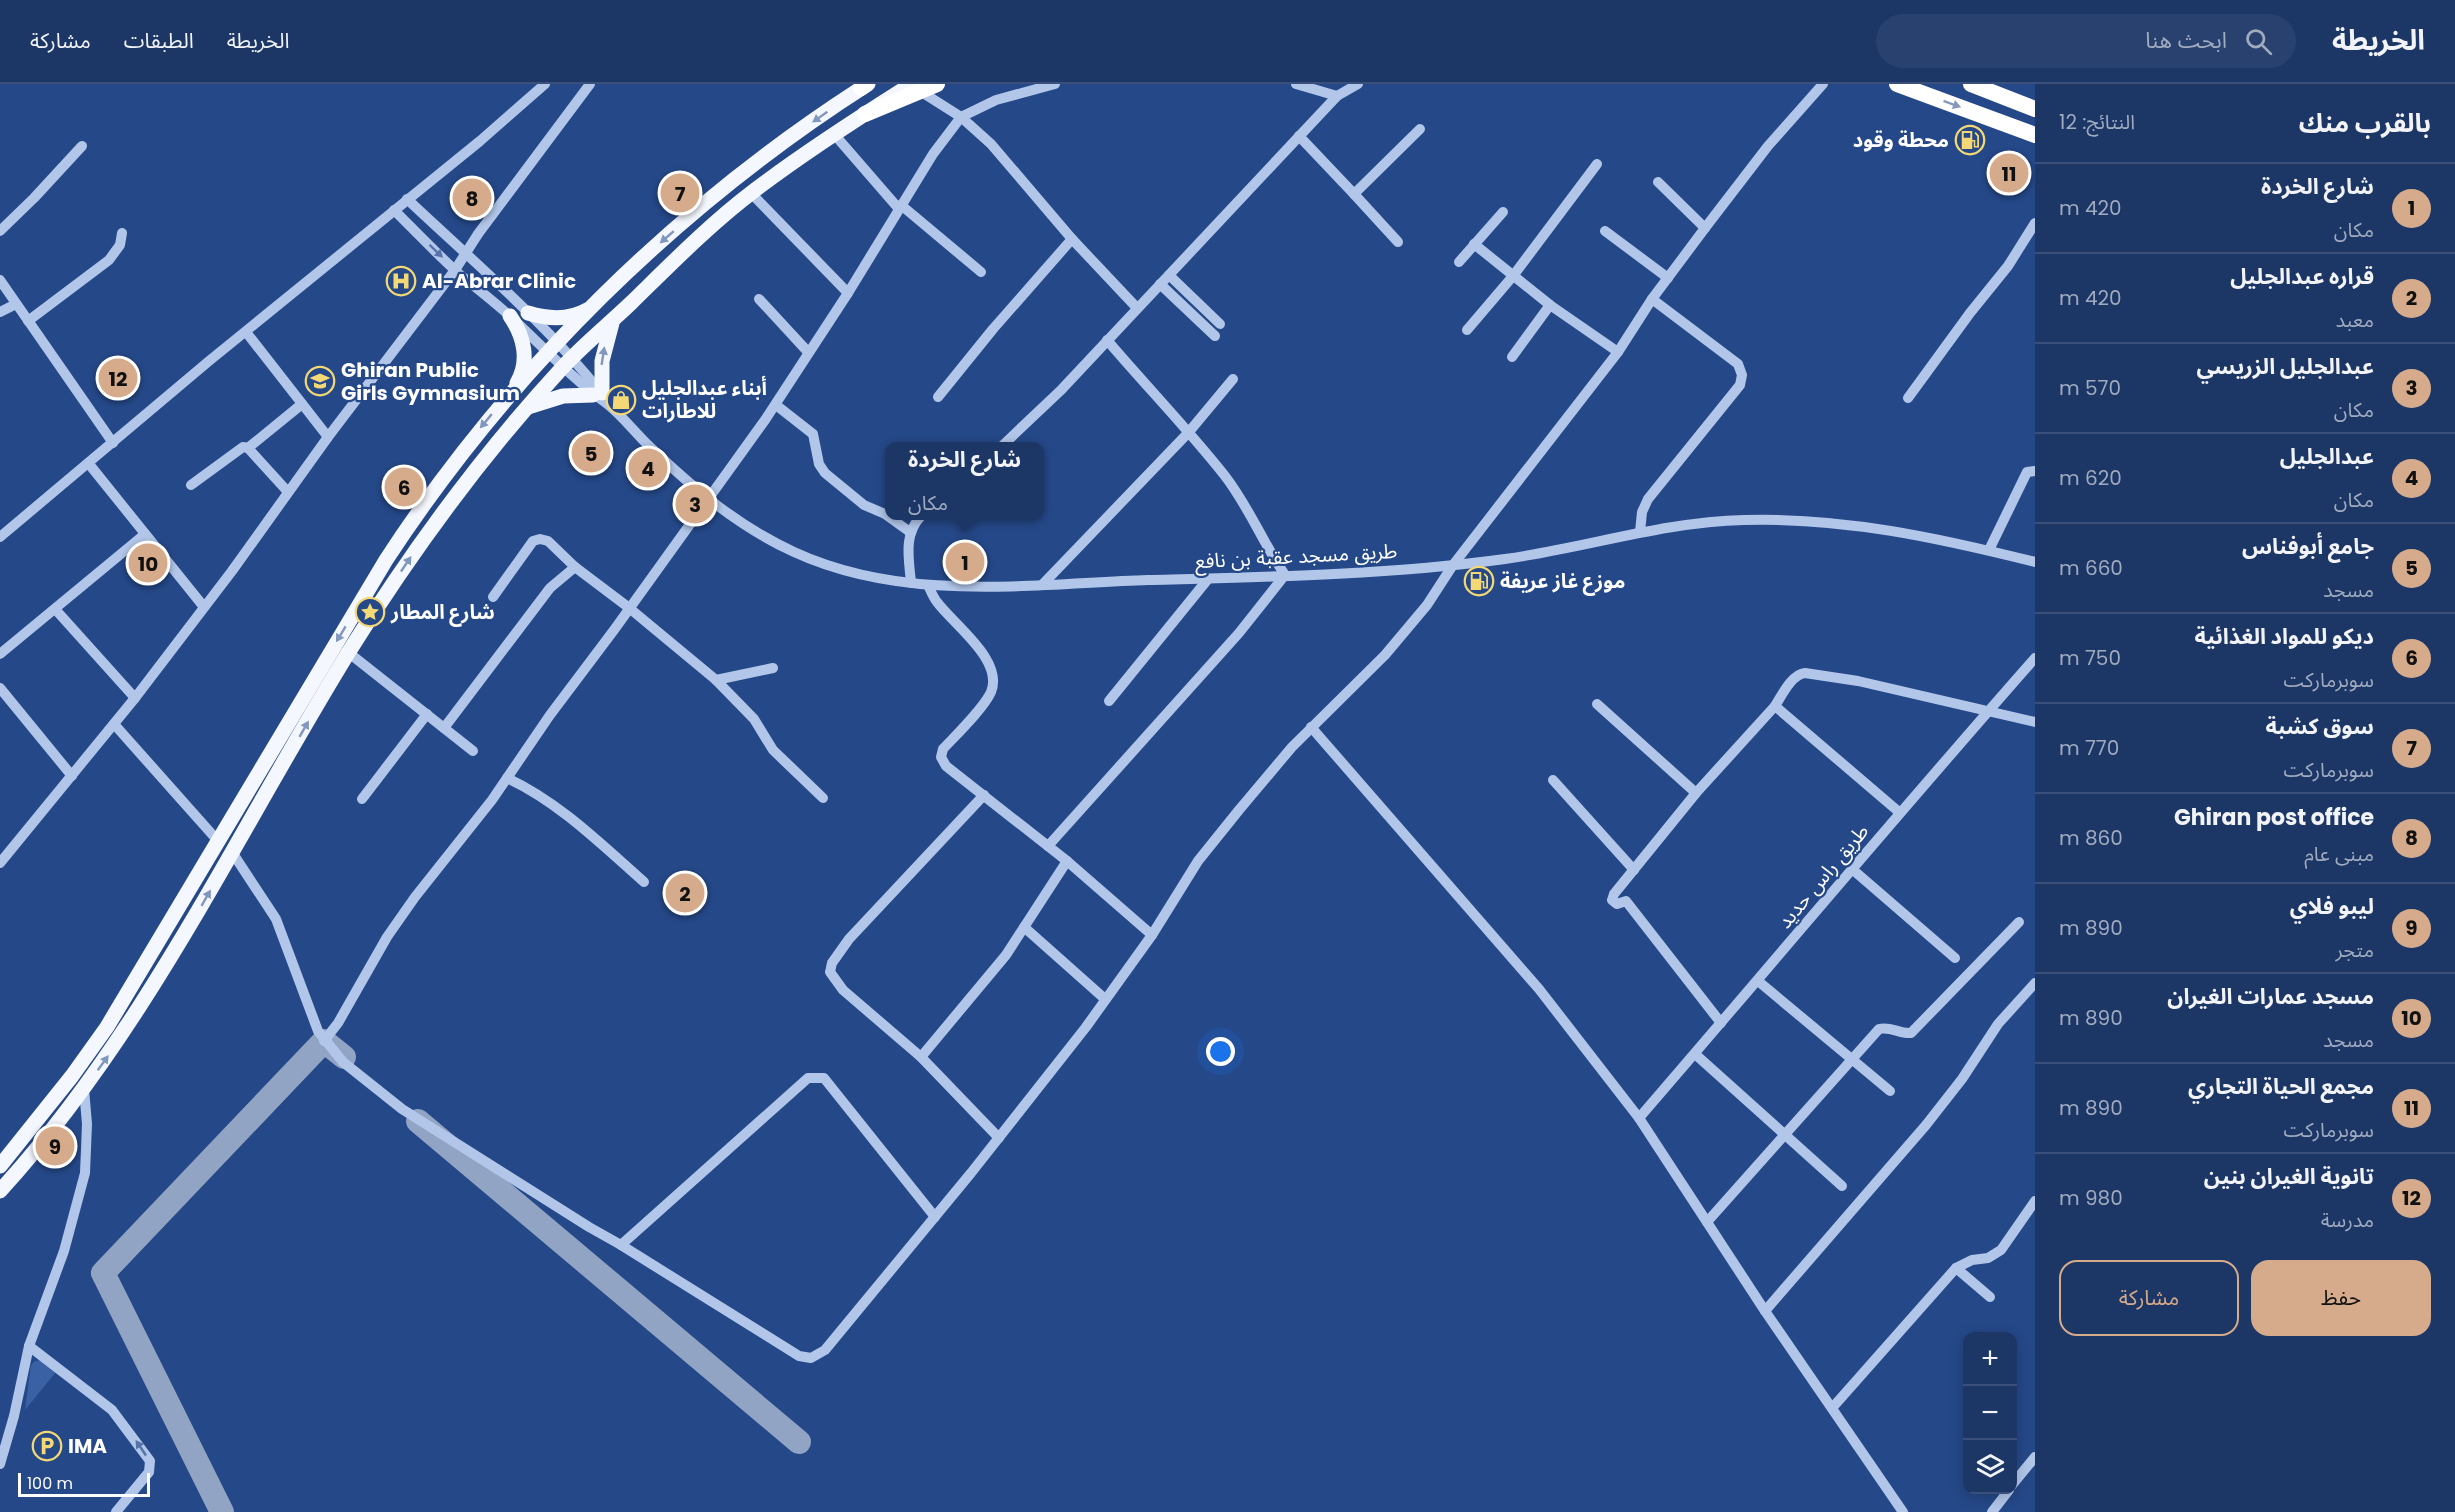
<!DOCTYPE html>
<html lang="ar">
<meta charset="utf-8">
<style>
body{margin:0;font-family:Poppins,"Noto Sans Arabic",sans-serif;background:#29416f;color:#f1f3f6;direction:rtl}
.controls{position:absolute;right:18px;bottom:18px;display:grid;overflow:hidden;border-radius:12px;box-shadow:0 3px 15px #0003}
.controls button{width:54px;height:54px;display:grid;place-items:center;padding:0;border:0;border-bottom:2px solid #3a507a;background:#1c3666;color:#f1f3f6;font:30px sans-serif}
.scale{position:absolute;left:18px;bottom:15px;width:132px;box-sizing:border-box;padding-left:6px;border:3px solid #fff;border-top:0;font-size:16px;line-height:21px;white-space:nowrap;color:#fff;-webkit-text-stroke:4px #254888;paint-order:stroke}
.you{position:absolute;left:1221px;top:968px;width:21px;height:21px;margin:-15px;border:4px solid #fff;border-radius:50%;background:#1a73e8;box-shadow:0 0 0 9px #1a73e833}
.badge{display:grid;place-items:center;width:39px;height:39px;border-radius:50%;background:#d6ab8b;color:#111;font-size:20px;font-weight:700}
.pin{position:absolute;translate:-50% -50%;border:3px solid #fff;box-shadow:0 2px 6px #0006}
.popup{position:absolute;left:885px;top:358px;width:159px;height:78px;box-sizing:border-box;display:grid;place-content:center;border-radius:12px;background:#1c3666;filter:drop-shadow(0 2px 4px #0005);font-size:20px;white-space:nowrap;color:#a0abbf}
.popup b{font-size:22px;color:#f1f3f6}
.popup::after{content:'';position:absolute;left:50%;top:100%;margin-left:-12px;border:12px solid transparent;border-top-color:#1c3666}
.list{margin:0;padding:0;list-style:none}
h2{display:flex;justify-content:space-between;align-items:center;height:78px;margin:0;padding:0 24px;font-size:26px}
h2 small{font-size:20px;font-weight:400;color:#a0abbf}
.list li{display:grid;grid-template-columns:39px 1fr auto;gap:18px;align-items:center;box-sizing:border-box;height:90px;padding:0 24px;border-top:2px solid #3a507a}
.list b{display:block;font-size:22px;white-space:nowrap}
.list p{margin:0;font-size:20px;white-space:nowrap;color:#a0abbf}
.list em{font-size:20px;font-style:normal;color:#a0abbf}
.actions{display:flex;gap:12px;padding:18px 24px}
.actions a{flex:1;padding:14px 0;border:2px solid #d6ab8b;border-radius:18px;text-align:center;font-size:21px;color:#d6ab8b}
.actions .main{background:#d6ab8b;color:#111}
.icon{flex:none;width:33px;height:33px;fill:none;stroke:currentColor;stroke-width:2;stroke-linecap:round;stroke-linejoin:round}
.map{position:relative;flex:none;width:2035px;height:1428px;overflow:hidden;direction:ltr}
header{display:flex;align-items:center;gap:36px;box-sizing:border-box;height:84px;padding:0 30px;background:#1c3666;border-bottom:2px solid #3a507a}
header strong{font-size:28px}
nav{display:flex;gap:33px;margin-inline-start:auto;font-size:21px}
.search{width:420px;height:54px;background:#29416f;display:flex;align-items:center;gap:15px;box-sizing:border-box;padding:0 21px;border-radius:33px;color:#a0abbf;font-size:22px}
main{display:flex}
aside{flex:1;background:#1c3666}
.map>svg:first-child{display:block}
.green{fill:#3961a4}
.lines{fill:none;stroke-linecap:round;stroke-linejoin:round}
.taxiway{stroke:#92a4c4;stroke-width:24}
.minor{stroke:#b1c6e9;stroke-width:10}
.major{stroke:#f4f7fe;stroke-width:15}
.highway{stroke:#fff;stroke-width:16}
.oneway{fill:#879abe}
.oneway2{fill:#8297bd}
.oneway3{fill:#5674aa}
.labels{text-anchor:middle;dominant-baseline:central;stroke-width:4.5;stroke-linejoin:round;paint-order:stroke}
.poi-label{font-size:20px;font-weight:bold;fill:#fff;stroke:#254888;text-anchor:start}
.street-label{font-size:20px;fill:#fff;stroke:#254888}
</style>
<header>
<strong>الخريطة</strong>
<div class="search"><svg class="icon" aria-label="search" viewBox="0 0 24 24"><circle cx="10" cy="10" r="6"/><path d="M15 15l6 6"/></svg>ابحث هنا</div>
<nav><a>الخريطة</a><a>الطبقات</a><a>مشاركة</a></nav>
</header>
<main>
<aside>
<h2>بالقرب منك<small>النتائج: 12</small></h2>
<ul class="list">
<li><span class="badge">1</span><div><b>شارع الخردة</b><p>مكان</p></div><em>420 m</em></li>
<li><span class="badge">2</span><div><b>قراره عبدالجليل</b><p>معبد</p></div><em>420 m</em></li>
<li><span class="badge">3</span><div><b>عبدالجليل الزريسي</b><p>مكان</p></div><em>570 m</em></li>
<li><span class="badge">4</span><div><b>عبدالجليل</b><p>مكان</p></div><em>620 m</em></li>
<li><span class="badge">5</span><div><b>جامع أبوفناس</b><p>مسجد</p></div><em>660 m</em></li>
<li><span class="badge">6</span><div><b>ديكو للمواد الغذائية</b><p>سوبرماركت</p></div><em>750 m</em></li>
<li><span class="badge">7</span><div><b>سوق كشبة</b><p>سوبرماركت</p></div><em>770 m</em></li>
<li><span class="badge">8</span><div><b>Ghiran post office</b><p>مبنى عام</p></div><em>860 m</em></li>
<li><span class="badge">9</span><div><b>ليبو فلاي</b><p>متجر</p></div><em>890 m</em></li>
<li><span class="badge">10</span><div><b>مسجد عمارات الغيران</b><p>مسجد</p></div><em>890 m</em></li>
<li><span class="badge">11</span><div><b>مجمع الحياة التجاري</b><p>سوبرماركت</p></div><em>890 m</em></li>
<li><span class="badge">12</span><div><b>تانوية الغيران بنين</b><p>مدرسة</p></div><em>980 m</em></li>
</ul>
<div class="actions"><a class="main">حفظ</a><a>مشاركة</a></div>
</aside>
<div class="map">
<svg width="2035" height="1428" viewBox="0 0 2035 1428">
<rect width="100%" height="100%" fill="#254888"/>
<!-- green -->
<polygon class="green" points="41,1276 56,1288 25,1326 31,1281 35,1277"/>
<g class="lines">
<!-- taxiway -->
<g class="taxiway">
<polyline points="418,1037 799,1358"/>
<polyline points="222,1428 103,1189 324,957 344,973"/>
</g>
<!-- minor -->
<g class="minor">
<polyline points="1296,0 1337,12"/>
<polyline points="920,7 961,33 991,60 1072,155 1137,224"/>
<polyline points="834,50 899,125"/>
<polyline points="1299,52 1354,110 1420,45"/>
<polyline points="1658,98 1705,144"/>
<polyline points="751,109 848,209"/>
<polyline points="1354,110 1398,158"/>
<path d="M 407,115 C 474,178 545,238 602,310"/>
<polyline points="901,121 981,188"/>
<path d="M 394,126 C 415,147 436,169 458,189 C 476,204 496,219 513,235 C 544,264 572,294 606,319 C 622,331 635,349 650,363 C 694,405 739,443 794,468 C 905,519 1030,500 1148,496 C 1267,493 1387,491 1505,475 C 1585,464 1662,438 1744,436 C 1843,433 1939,454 2035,478"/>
<polyline points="0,147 34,114 82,62"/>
<polyline points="1605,147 1668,194"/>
<polyline points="1474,160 1550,221 1618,268"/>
<polyline points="1459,178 1503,128"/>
<polyline points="1169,191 1220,240"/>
<polyline points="0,196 113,359"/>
<polyline points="1160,200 1215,252"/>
<polyline points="759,215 808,268"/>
<polyline points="0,228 16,220"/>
<polyline points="28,237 109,176 120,161 122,149"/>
<polyline points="1467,246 1513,192 1597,80"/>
<polyline points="246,248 328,353"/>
<polyline points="1512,273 1550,221"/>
<polyline points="938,313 993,245 1072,155"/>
<polyline points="1908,314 1970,229 2008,182 2035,139"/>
<polyline points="776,321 813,350 819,380 825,389 864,421 885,430 910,448"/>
<polyline points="1002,362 1062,305 1337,12 1358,0"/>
<polyline points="248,364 302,320"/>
<polyline points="89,380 204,523"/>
<polyline points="191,401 243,363 248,364 288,408"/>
<polyline points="1640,448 1642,428 1648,415 1740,301 1742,291 1738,280 1652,215"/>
<polyline points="0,453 209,277 480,57 545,0"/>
<polyline points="1989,466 2027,388 2035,387"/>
<path d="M 911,499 C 909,475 903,451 921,432"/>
<path d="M 928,501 C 931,507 933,513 937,518 C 954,541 1004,576 991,608 C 984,624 956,651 943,665 L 941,673 L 946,682 L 1067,777 L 1152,851"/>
<polyline points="1042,501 1188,349 1233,295"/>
<polyline points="493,513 533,457 540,455 548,457 575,483 628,523 716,596 754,635 773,666 823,714"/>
<polyline points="55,525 135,614"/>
<polyline points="349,569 473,667"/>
<polyline points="0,570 145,450"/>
<polyline points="716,596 773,584"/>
<polyline points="0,604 72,692"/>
<polyline points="1109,617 1208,495"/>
<polyline points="1597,620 1696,709"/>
<path d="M 1775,622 C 1782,611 1792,590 1805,589 L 1858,597 L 2035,638"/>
<polyline points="114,640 218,757"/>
<polyline points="1311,643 1539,905 1639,1034 1765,1227 1903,1428"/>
<polyline points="444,644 550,504 575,483"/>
<path d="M 507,694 C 559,718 602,761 644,798"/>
<polyline points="1553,696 1634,786"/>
<polyline points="984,711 849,855 832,879 830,888 843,906 921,973 999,1054"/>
<polyline points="362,715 427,630"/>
<path d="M 1048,762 L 1239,549 L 1285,491 C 1263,459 1249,423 1225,392 C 1188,345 1146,302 1107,256"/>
<polyline points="232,768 276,835 318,947 343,978 402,1025 589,1143 621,1161 808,994 824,994 935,1133"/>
<polyline points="0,779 135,614 232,487 328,353 455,186 478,150 590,0"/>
<polyline points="1852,785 1955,874"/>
<polyline points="1024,843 1105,915"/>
<polyline points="1758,897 1890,1007"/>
<polyline points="1721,939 1626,817 1617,820 1612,816 1614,810 1696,709 1775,622 1899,728"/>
<polyline points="324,957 338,939 387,853 415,813 492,716 550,631 614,546 765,336 848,209 933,70 961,33 996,16 1055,0"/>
<polyline points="1695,970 1842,1102"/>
<polyline points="921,973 1006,871 1067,777"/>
<path d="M 1639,1034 C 1771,881 1901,726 2035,574"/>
<path d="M 1707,1138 L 1879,945 C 1891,942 1899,950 1911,949 L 2019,838"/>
<polyline points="621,1161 799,1272 811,1274 825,1266 971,1089 1086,943 1152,851 1198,777 1239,726 1292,663 1385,571 1427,521 1453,481 1618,268 1652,215 1705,144 1768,62 1823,0"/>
<polyline points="1956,1184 1990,1213"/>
<polyline points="1765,1227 1926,1041 1962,995 1998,940 2035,899"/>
<polyline points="29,1262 112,1326 150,1377 149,1388 116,1428"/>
<polyline points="1833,1323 1956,1184 1972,1176 1988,1174 2001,1166 2035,1117"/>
<polyline points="0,1380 14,1332 29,1262 64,1167 85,1089 87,1040 84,1005"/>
<polyline points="2012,1401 2035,1373"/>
<polyline points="1992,1428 2009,1406"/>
</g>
<!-- major -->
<g class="major">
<path d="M 528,229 C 548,235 568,237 587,226"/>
<path d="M 510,232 C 524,252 530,277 517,299"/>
<polyline points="602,309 602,277 612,239"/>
<polyline points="528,323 563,312 593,311"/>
<path d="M 0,1082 L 72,992 L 107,943 L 386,476 C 510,286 677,122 868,0"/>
<path d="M 0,1107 C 145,948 236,751 348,569 C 411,468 481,372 562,284 C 583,261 608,241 631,219 C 671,180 710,140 755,106 C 805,68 858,34 912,0"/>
</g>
<!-- highway -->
<g class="highway">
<polyline points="1897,0 2035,51"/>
<polyline points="1971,0 2035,25"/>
<polyline points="861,4 866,0"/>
<polyline points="865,30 937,0"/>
</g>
</g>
<!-- one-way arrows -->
<defs><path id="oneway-solid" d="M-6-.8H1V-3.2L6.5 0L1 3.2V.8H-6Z" transform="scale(1.5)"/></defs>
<use class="oneway" href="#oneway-solid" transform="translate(1952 20) rotate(20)"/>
<g class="oneway2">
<use href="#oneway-solid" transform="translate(820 33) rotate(145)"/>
<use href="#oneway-solid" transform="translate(667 153) rotate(139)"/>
<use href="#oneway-solid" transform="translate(603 272) rotate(-81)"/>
<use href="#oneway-solid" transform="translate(486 337) rotate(130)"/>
<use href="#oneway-solid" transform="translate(406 480) rotate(-56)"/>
<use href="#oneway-solid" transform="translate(341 550) rotate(121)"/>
<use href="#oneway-solid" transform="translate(304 645) rotate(-60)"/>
<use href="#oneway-solid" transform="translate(206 814) rotate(-60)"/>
<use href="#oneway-solid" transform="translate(103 979) rotate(-54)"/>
</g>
<g class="oneway3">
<use href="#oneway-solid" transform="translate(436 167) rotate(44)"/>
<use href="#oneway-solid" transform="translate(141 1364) rotate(-124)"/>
</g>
<!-- icons -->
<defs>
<g id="fuel-ring" transform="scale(1.5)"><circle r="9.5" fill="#254888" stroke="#f3d875" stroke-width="1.5"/><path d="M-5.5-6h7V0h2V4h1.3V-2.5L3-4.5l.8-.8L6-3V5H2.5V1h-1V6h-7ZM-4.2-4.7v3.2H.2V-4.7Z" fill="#f3d875"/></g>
<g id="hospital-ring" transform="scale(1.5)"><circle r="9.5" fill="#254888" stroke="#f3d875" stroke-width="1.5"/><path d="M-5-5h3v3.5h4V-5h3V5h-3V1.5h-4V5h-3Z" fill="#f3d875"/></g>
<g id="school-ring" transform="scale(1.5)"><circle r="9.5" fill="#254888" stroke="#f3d875" stroke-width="1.5"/><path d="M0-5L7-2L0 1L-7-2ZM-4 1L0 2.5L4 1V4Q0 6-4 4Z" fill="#f3d875"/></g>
<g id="shop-ring" transform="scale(1.5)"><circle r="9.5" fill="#254888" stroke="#f3d875" stroke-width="1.5"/><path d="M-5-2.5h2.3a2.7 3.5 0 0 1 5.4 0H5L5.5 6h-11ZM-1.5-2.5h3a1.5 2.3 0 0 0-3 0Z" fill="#f3d875"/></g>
<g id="sight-ring" transform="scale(1.5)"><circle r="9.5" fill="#254888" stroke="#f3d875" stroke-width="1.5"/><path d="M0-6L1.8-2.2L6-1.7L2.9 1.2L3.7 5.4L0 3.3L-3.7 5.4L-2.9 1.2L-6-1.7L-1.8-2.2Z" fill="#f3d875"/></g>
<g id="parking-ring" transform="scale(1.5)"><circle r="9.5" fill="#254888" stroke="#f3d875" stroke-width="1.5"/><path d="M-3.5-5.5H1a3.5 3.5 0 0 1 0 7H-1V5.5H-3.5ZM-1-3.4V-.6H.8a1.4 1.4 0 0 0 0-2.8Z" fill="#f3d875"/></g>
</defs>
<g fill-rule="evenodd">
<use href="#fuel-ring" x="1970" y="56"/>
<use href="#hospital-ring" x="401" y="197"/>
<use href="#school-ring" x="320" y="297"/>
<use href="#shop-ring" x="621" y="316"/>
<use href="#fuel-ring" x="1479" y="497"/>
<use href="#sight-ring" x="370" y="528"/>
<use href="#parking-ring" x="47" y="1362"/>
</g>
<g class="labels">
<!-- poi labels -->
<g class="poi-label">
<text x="1949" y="56" text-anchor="end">محطة وقود</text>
<text x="422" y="197">Al-Abrar Clinic</text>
<text x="341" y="286">Ghiran Public<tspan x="341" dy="23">Girls Gymnasium</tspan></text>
<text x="642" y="304">أبناء عبدالجليل<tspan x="642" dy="23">للاطارات</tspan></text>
<text x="1500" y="497">موزع غاز عريفة</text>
<text x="391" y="528">شارع المطار</text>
<text x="68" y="1362">IMA</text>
</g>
<!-- street labels -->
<g class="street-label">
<text transform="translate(1296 472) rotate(-3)">طريق مسجد عقبة بن نافع</text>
<text transform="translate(1823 792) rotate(-50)">طريق راس حديد</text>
</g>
</g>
</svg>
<div class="controls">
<button>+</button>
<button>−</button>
<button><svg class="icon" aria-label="layers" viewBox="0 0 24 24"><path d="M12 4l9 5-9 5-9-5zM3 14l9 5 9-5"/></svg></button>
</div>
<div class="scale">100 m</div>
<div class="you"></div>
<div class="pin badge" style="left:965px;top:478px">1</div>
<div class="popup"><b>شارع الخردة</b>مكان</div>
<div class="pin badge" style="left:685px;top:809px">2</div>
<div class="pin badge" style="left:695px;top:420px">3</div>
<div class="pin badge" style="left:648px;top:384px">4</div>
<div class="pin badge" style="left:591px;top:369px">5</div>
<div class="pin badge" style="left:404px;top:403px">6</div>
<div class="pin badge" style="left:680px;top:109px">7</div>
<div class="pin badge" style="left:472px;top:114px">8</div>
<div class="pin badge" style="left:55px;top:1062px">9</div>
<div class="pin badge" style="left:148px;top:479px">10</div>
<div class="pin badge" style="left:2009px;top:89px">11</div>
<div class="pin badge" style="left:118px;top:294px">12</div>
</div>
</main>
